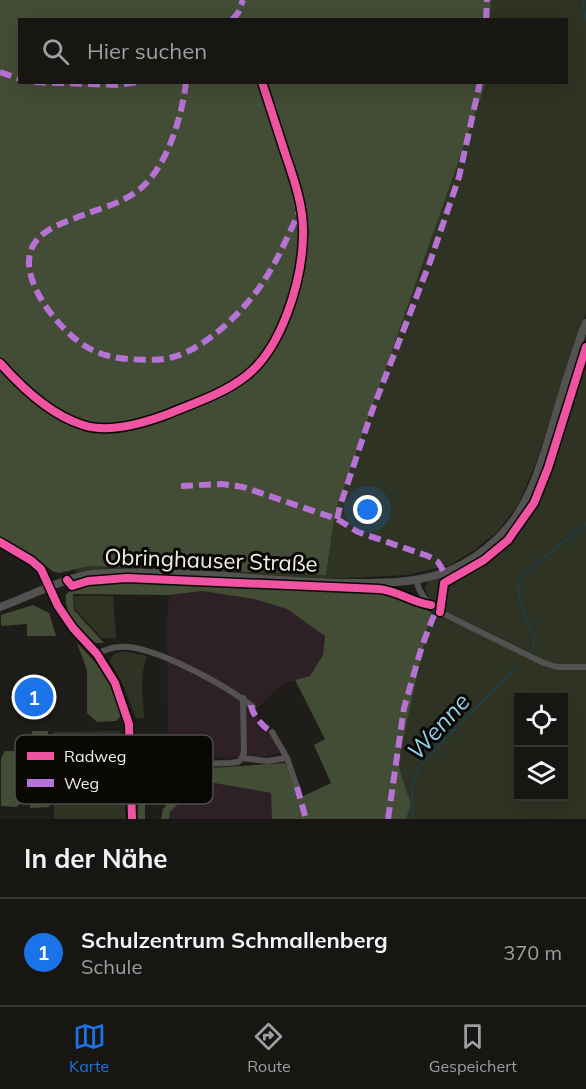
<!DOCTYPE html>
<html lang="de">
<meta charset="utf-8">
<style>
body{margin:0;font-family:Mulish,sans-serif;background:#242321;color:#f1f3f6}
.controls{position:absolute;right:18px;bottom:18px;display:grid;overflow:hidden;border-radius:0px;box-shadow:0 6px 24px #0002}
.controls button{width:54px;height:54px;display:grid;place-items:center;padding:0;border:0;border-bottom:2px solid #363533;background:#171613;color:#f1f3f6;font:30px sans-serif}
.you{position:absolute;left:368px;top:510px;width:21px;height:21px;margin:-15px;border:4px solid #fff;border-radius:50%;background:#1a73e8;box-shadow:0 0 0 9px #1a73e833}
.badge{display:grid;place-items:center;width:39px;height:39px;border-radius:50%;background:#1a73e8;color:#fff;font-size:20px;font-weight:700}
.pin{position:absolute;translate:-50% -50%;border:3px solid #fff;box-shadow:0 2px 6px #0006}
.list{margin:0;padding:0;list-style:none}
h2{display:flex;justify-content:space-between;align-items:center;height:78px;margin:0;padding:0 24px;font-size:26px}
h2 small{font-size:20px;font-weight:400;color:#9e9fa0}
.list li{display:grid;grid-template-columns:39px 1fr auto;gap:18px;align-items:center;box-sizing:border-box;height:108px;padding:0 24px;border-top:2px solid #363533}
.list b{display:block;font-size:22px;white-space:nowrap}
.list p{margin:0;font-size:20px;white-space:nowrap;color:#9e9fa0}
.list em{font-size:20px;font-style:normal;color:#9e9fa0}
.icon{flex:none;width:33px;height:33px;fill:none;stroke:currentColor;stroke-width:2;stroke-linecap:round;stroke-linejoin:round}
.map{position:relative;flex:none;width:586px;height:819px;overflow:hidden}
.search{position:absolute;background:#171613;box-shadow:0 6px 24px #0002;left:18px;right:18px;top:18px;height:66px;display:flex;align-items:center;gap:15px;box-sizing:border-box;padding:0 21px;border-radius:0px;color:#9e9fa0;font-size:22px}
.sheet{height:186px;background:#171613}
nav{display:flex;justify-content:space-around;align-items:center;box-sizing:border-box;height:84px;border-top:2px solid #363533;background:#171613;font-size:16px;color:#9e9fa0}
nav a{display:grid;justify-items:center;gap:3px}
nav .on{color:#1a73e8}
.map>svg:first-child{display:block}
.industrial{fill:#2e2027}
.green{fill:#2e3323;fill-rule:evenodd}
.forest{fill:#434c35}
.lines{fill:none;stroke-linecap:round;stroke-linejoin:round}
.stream{stroke:#203e48;stroke-width:2}
.minor{stroke:#545251;stroke-width:6}
.tertiary{stroke:#545251;stroke-width:8}
.quiet{stroke:#b673d3;stroke-width:6;stroke-dasharray:12 6;stroke-linecap:butt}
.cycleway-casing{stroke:#0a0805;stroke-width:11}
.cycleway{stroke:#f153a3;stroke-width:8}
.labels{text-anchor:middle;dominant-baseline:central;stroke-width:6;stroke-linejoin:round;paint-order:stroke}
.street-label{font-size:22px;fill:#f1eee8;stroke:#0a0805}
.water-label{font-size:24px;font-style:italic;fill:#8fcfe8;stroke:#0a0805}
.key{fill:#0a0805;stroke:#4f4d49;stroke-width:1.5}
.key-label{font-size:16px;fill:#f1eee8}
</style>
<div class="map">
<svg width="586" height="819" viewBox="0 0 586 819">
<rect width="100%" height="100%" fill="#1f1d19"/>
<!-- industrial -->
<g class="industrial">
<polygon points="202,591 254,599 287,609 325,636 323,655 310,676 283,684 253,712 273,739 280,753 262,757 168,758 167,624 169,595"/>
<polygon points="203,780 271,793 272,819 169,819 170,812"/>
</g>
<!-- green -->
<g class="green">
<polygon points="491,0 586,0 586,312 535,465 518,505 498,531 473,551 450,565 408,575 326,579 126,579 79,584 75,570 90,566 326,575 335,513 486,83 566,82 566,20 490,19"/>
<path d="M 586,358 L 586,819 L 406,819 L 411,805 L 398,763 L 431,612 L 537,661 L 540,657 L 443,610 L 446,585 C 457,574 473,569 486,560 C 513,541 529,517 543,487 ZM 518,698 L 564,698 L 564,796 L 518,796 Z"/>
<polygon points="441,578 438,605 429,598 425,588 429,581"/>
<polygon points="74,596 113,596 116,638 102,638 75,609"/>
<path d="M 122,651 L 147,656 C 139,676 143,697 144,718 L 136,718 L 121,680 L 110,662 L 111,657 L 115,654 Z"/>
<path d="M 118,731 C 128,737 125,751 125,761 L 121,761 L 120,737 L 117,734 L 58,735 L 58,749 L 96,748 L 105,752 L 108,759 L 111,795 L 98,796 L 98,798 L 124,797 L 126,819 L 54,819 L 53,732 Z"/>
</g>
<!-- forest -->
<g class="forest">
<polygon points="0,0 491,0 490,20 20,20 20,82 486,83 335,513 326,575 90,566 59,573 52,571 33,555 0,537"/>
<path d="M 126,579 L 380,592 L 403,599 L 431,612 L 398,763 L 411,805 L 406,819 L 272,819 L 271,793 L 203,781 L 170,812 L 169,819 L 161,819 L 163,809 L 196,769 L 285,763 L 299,798 L 331,783 L 314,745 L 325,739 L 295,680 L 310,676 L 323,655 L 325,636 L 287,609 L 254,599 L 202,591 L 169,595 L 73,594 L 74,610 L 104,643 L 95,643 C 81,629 63,615 66,594 L 79,584 Z"/>
<polygon points="33,605 49,613 56,636 27,636 27,624 1,626 1,615"/>
<path d="M 77,643 C 94,660 123,690 121,716 L 116,721 L 97,722 L 87,713 L 87,670 Z"/>
<polygon points="32,731 48,731 49,807 30,808"/>
<polygon points="5,751 17,751 22,758 22,802 16,807 1,806 1,758"/>
<polygon points="167,769 169,783 166,788 159,782 145,799 145,819 138,819 137,771"/>
</g>
<g class="lines">
<!-- stream -->
<g class="stream">
<polyline points="582,0 586,21"/>
<polyline points="533,651 534,637 522,606 517,585 523,575 586,524"/>
<polyline points="413,819 412,785 418,768 515,668"/>
</g>
<!-- minor -->
<g class="minor">
<polyline points="0,542 32,561 41,569 58,606 73,628 97,654 115,683 129,724 132,819"/>
<path d="M 416,580 C 420,596 432,608 446,615 L 544,663 L 557,667 L 586,667"/>
<path d="M 97,654 C 103,651 111,647 119,647 C 152,644 227,686 253,707"/>
<polyline points="272,732 287,758 297,787"/>
<polyline points="242,758 244,752 243,698"/>
<polyline points="131,766 229,763 238,762 242,758 267,761 287,758"/>
</g>
<!-- tertiary -->
<path class="tertiary" d="M 0,607 C 29,597 64,577 94,574 C 172,568 257,581 335,583 C 371,583 408,585 443,573 C 472,563 500,541 517,515 C 534,489 542,460 551,431 C 562,395 572,358 586,323"/>
<!-- quiet -->
<g class="quiet">
<polyline points="232,20 238,13 243,0"/>
<polyline points="486,20 487,0"/>
<polyline points="0,72 20,79"/>
<polyline points="34,82 117,85 137,82"/>
<path d="M 186,82 C 182,118 165,175 133,194 C 118,204 99,209 83,215 C 66,222 47,227 36,241 C 11,273 59,330 85,346 C 98,354 113,358 128,359 C 143,360 159,361 173,357 C 206,349 248,307 265,279 C 279,258 289,233 300,210"/>
<polyline points="181,486 222,484 243,487 337,519 358,532 428,556 438,562 444,572"/>
<polyline points="337,519 340,506 372,411 430,262 459,177 480,82"/>
<path d="M 251,705 C 252,715 264,728 272,732"/>
<polyline points="297,787 306,819"/>
<polyline points="388,819 404,708 422,646 436,610"/>
</g>
<!-- cycleway casing -->
<g class="cycleway-casing">
<g id="cycleway">
<path d="M 0,363 C 22,388 50,415 83,425 C 109,434 144,423 168,414 C 194,403 223,394 246,376 C 282,348 302,281 303,236 C 304,208 295,182 286,156 C 278,132 270,107 262,82"/>
<polyline points="0,542 32,561 41,569 58,606 73,628 97,654 115,683 129,724 132,819"/>
<path d="M 67,580 L 72,586 L 88,581 L 127,578 L 379,589 C 399,591 413,603 431,605"/>
<polyline points="440,612 444,583 484,560 508,540 534,503 548,468 586,347"/>
</g>
</g>
<!-- cycleway -->
<use href="#cycleway" class="cycleway"/>
</g>
<g class="labels">
<!-- street labels -->
<g class="street-label">
<text transform="translate(211 560) rotate(2)">Obringhauser Straße</text>
</g>
<!-- water labels -->
<g class="water-label">
<text transform="translate(438 726) rotate(-48)">Wenne</text>
</g>
</g>
<!-- legend -->
<rect x="15" y="735" width="198" height="69" rx="9" class="key"/>
<rect x="27" y="752" width="27" height="8" fill="#f153a3"/>
<rect x="27" y="779" width="27" height="8" fill="#b673d3"/>
<g class="key-label">
<text x="64" y="762">Radweg</text>
<text x="64" y="789">Weg</text>
</g>
</svg>
<div class="controls">
<button><svg class="icon" aria-label="locate" viewBox="0 0 24 24"><circle cx="12" cy="12" r="6"/><path d="M12 2v4M12 18v4M2 12h4M18 12h4"/></svg></button>
<button><svg class="icon" aria-label="layers" viewBox="0 0 24 24"><path d="M12 4l9 5-9 5-9-5zM3 14l9 5 9-5"/></svg></button>
</div>
<div class="you"></div>
<div class="pin badge" style="left:34px;top:697px">1</div>
<div class="search"><svg class="icon" aria-label="search" viewBox="0 0 24 24"><circle cx="10" cy="10" r="6"/><path d="M15 15l6 6"/></svg>Hier suchen</div>
</div>
<section class="sheet">
<h2>In der Nähe<small></small></h2>
<ul class="list">
<li><span class="badge">1</span><div><b>Schulzentrum Schmallenberg</b><p>Schule</p></div><em>370 m</em></li>
</ul>
</section>
<nav>
<a class="on"><svg class="icon" aria-label="map" viewBox="0 0 24 24"><path d="M3 6l6-2 6 2 6-2v14l-6 2-6-2-6 2zM9 4v14M15 6v14"/></svg>Karte</a>
<a><svg class="icon" aria-label="directions" viewBox="0 0 24 24"><path d="M12 3l9 9-9 9-9-9zM9 14v-3h6M13 9l2 2-2 2"/></svg>Route</a>
<a><svg class="icon" aria-label="saved" viewBox="0 0 24 24"><path d="M7 4h10v16l-5-4-5 4z"/></svg>Gespeichert</a>
</nav>
